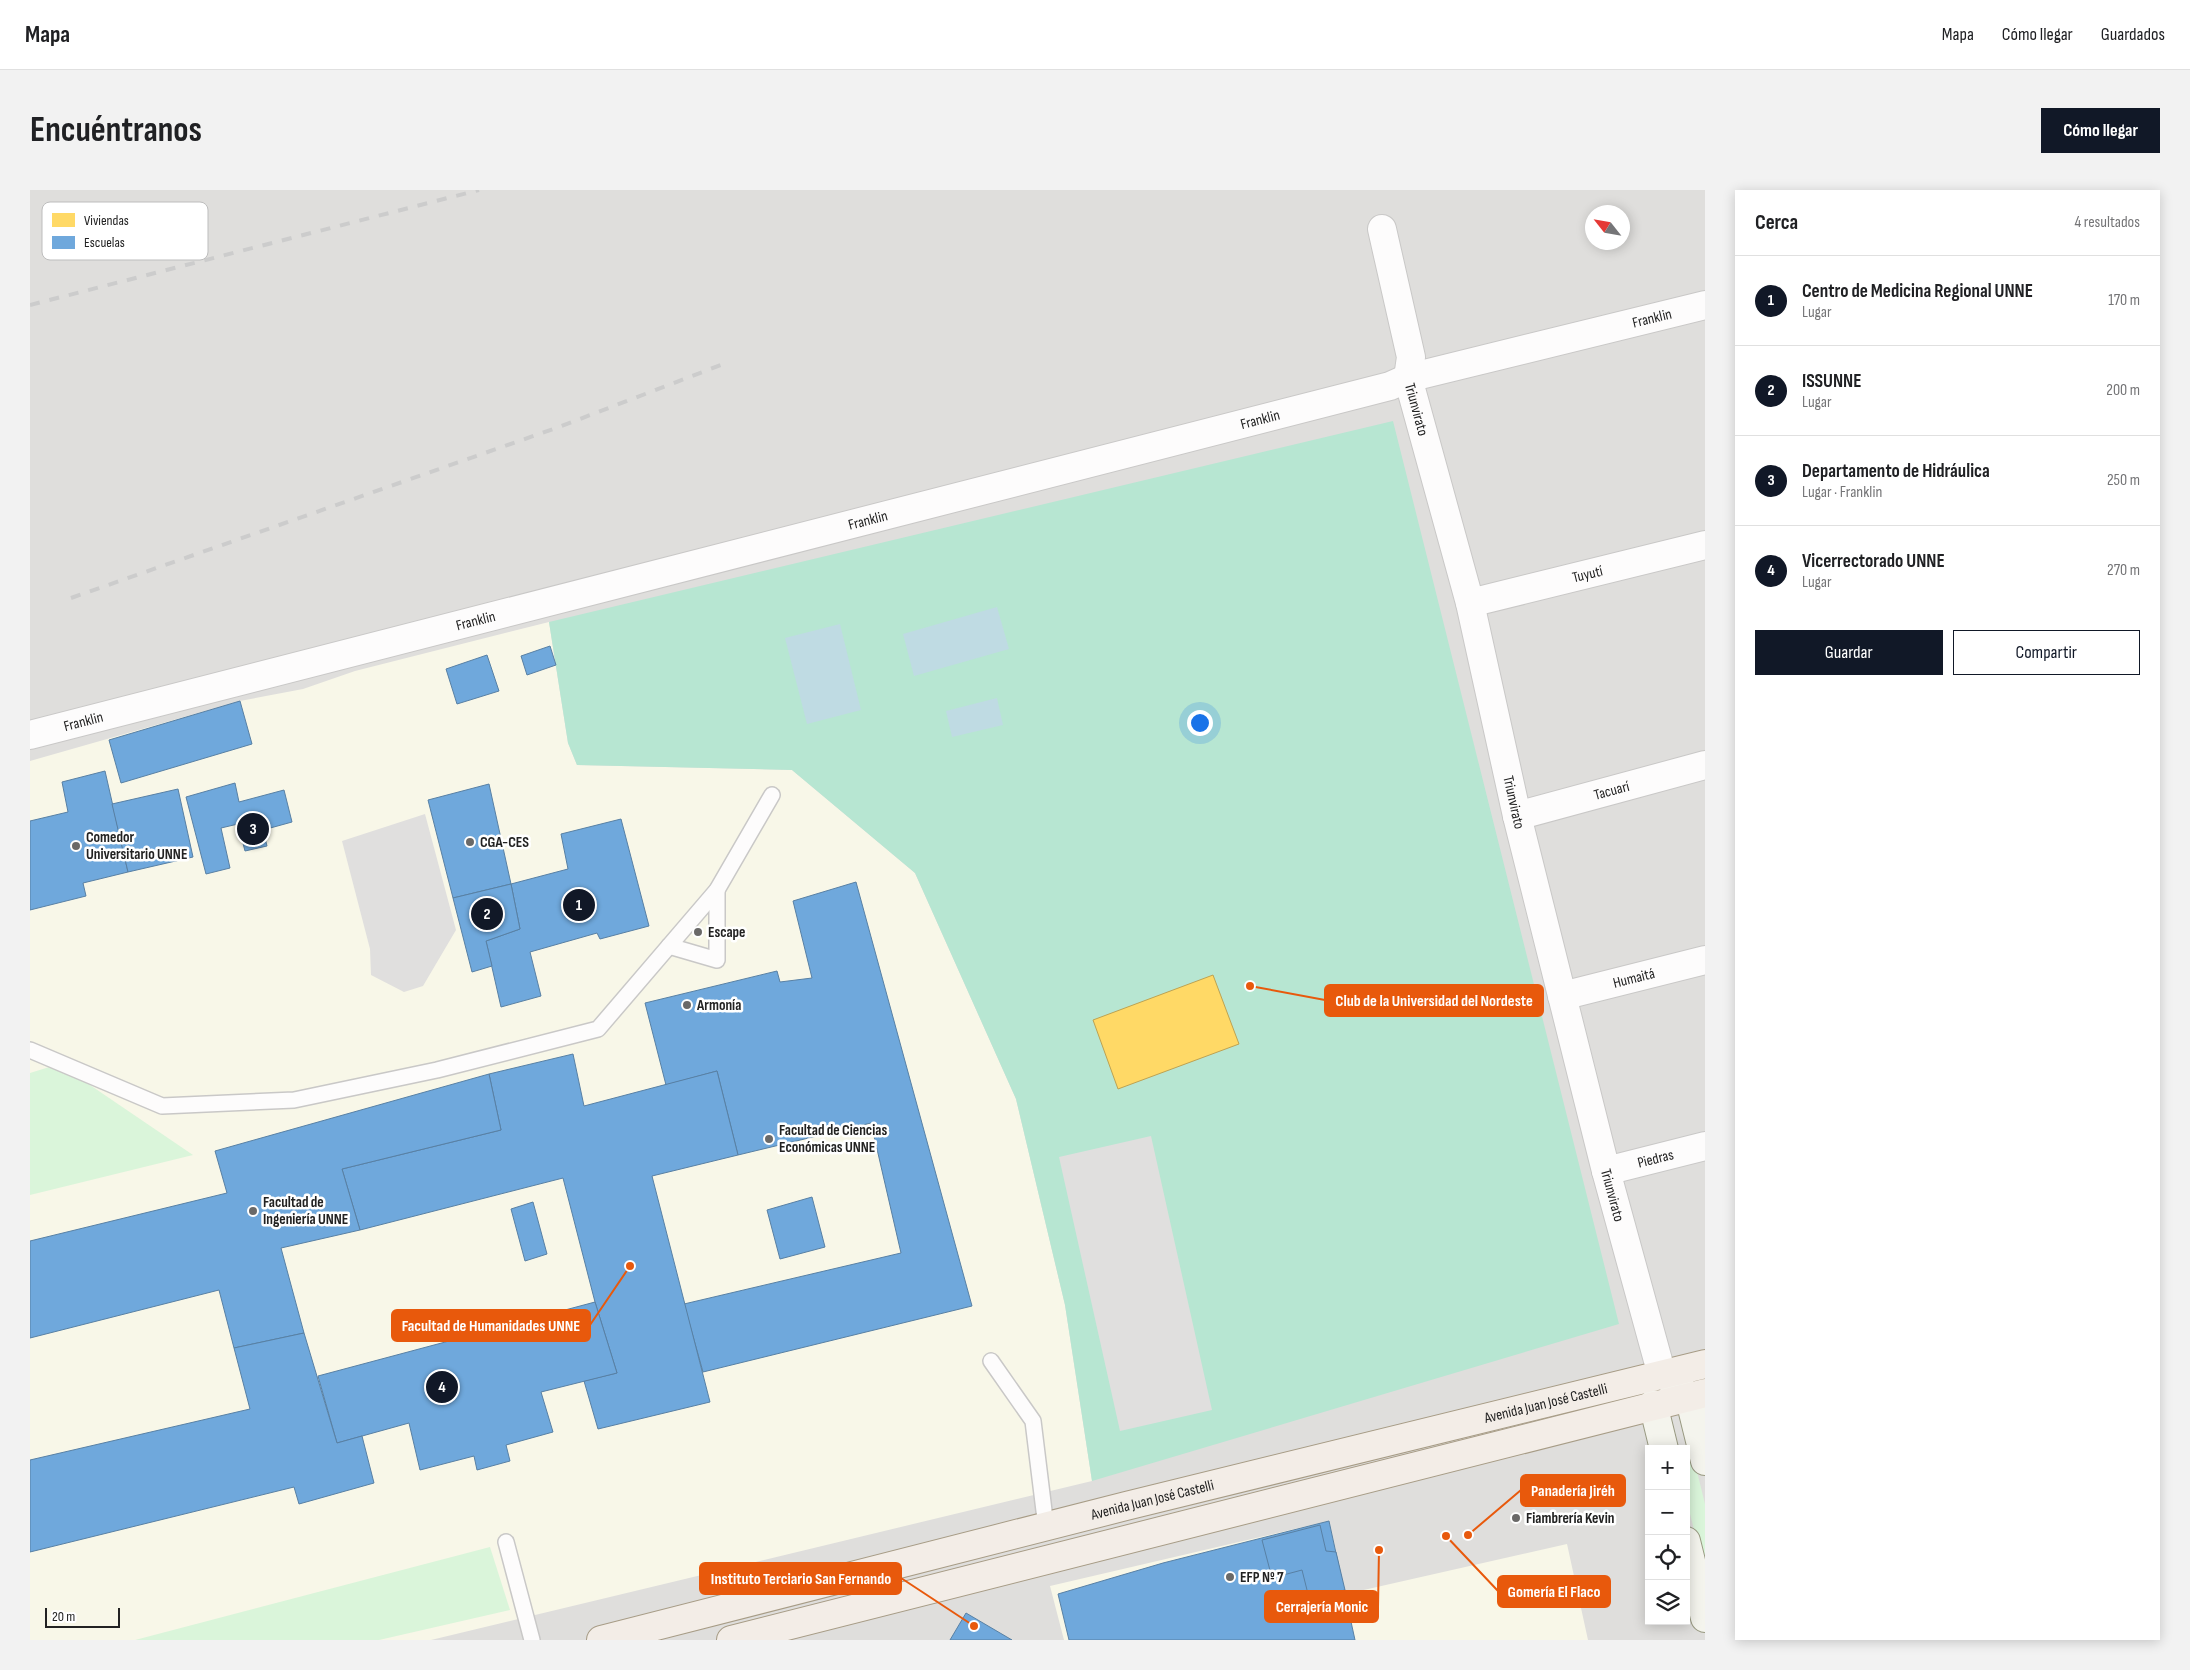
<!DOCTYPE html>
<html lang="es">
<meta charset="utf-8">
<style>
body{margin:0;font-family:"Sofia Sans Condensed",sans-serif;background:#f2f2f2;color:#202124}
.controls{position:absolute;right:15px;bottom:15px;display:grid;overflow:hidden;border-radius:0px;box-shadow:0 2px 12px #0003}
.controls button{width:45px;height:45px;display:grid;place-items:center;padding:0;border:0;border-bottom:1px solid #e0e0e0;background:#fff;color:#202124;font:25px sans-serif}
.compass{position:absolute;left:1555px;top:15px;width:45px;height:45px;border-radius:50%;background:#fff;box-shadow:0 2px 12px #0003;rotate:301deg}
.scale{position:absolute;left:15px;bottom:12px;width:75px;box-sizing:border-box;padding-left:5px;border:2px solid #222;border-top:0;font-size:14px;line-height:18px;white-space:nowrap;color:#222;-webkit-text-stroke:4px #fff;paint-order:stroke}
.you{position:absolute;left:1169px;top:532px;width:18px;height:18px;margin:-12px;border:4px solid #fff;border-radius:50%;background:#1a73e8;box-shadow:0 0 0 8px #1a73e833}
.badge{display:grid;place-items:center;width:32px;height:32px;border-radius:50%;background:#111827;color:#fff;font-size:16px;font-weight:700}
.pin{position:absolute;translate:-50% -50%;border:2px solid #fff;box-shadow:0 1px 5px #0006}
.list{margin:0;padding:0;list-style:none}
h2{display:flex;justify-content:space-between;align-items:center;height:65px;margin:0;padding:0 20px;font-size:21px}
h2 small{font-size:16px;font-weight:400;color:#757577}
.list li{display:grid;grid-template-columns:32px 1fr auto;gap:15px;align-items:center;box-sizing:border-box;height:90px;padding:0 20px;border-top:1px solid #e0e0e0}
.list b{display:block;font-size:19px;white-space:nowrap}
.list p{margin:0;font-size:16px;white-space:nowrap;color:#757577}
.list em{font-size:16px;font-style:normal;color:#757577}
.actions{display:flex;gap:10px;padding:15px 20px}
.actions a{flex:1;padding:11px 0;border:1px solid #111827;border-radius:0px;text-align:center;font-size:18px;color:#111827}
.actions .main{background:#111827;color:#fff}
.icon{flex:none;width:28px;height:28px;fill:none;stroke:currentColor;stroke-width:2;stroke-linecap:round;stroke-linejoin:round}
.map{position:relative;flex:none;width:1675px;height:1450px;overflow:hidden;border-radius:0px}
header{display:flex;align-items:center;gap:30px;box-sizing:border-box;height:70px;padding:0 25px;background:#fff;border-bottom:1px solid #e0e0e0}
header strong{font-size:24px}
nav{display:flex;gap:28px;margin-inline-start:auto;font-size:18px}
.intro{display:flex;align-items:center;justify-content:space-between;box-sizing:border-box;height:120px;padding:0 30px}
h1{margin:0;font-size:35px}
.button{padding:12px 22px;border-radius:0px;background:#111827;color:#fff;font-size:18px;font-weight:700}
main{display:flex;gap:30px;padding:0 30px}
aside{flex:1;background:#fff;border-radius:0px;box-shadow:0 2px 12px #0003}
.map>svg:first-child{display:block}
.residential{fill:#dfdedc;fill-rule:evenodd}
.education{fill:#f8f7e8}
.park{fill:#daf5da}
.pitch{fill:#b7e6d2}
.parking{fill:#e0dfde}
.water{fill:#bfdbe3}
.homes{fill:#ffd966;stroke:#bda252}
.schools{fill:#6fa8dc;stroke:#5880a4}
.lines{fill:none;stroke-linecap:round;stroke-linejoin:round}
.service-casing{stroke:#c9c8c7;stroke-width:18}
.minor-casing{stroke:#c9c8c7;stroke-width:30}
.tertiary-casing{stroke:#c9c8c7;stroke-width:30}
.secondary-casing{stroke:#999a82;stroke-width:30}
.primary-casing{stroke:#a79c86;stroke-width:30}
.service{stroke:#fdfcfc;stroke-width:15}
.minor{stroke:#fdfcfc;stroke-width:28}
.tertiary{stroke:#fdfcfc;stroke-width:28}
.secondary{stroke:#f4f4ed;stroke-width:28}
.primary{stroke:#f3ede7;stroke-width:28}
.rail{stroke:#ccc;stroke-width:4;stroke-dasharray:10 10;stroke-linecap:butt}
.poi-dot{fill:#6a6968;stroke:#fff;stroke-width:2}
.labels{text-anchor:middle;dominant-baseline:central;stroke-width:5;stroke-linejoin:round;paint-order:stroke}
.street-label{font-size:15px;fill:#222;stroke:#fff}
.poi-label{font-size:15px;font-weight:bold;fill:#222;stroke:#fff;text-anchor:start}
.key{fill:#fff;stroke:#bdbdbd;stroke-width:1}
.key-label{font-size:14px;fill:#222}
.leader{fill:none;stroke:#e8590c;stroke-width:2}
.callout-dot{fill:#e8590c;stroke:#fff;stroke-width:2}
.callout{fill:#e8590c;stroke:#e8590c;stroke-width:2}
.callout-label{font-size:16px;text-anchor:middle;font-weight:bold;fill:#fff}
</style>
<header>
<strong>Mapa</strong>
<nav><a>Mapa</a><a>Cómo llegar</a><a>Guardados</a></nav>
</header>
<div class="intro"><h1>Encuéntranos</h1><a class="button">Cómo llegar</a></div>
<main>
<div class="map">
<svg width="1675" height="1450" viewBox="0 0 1675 1450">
<rect width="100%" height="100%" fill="#f0eeeb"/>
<!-- residential -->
<path class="residential" d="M 0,0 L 1675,0 L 1675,1450 L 0,1450 ZM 1562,22 L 1592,22 L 1592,52 L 1562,52 ZM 1619,1259 L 1656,1259 L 1656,1431 L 1619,1431 Z"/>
<!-- education -->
<g class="education">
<polygon points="519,432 538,553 547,575 762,580 885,683 986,909 1035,1115 1062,1291 401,1450 0,1450 0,571 210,511 273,499 325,481"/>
<polygon points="1299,1331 1316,1404 1537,1354 1558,1450 1034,1450 1020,1396"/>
</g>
<!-- park -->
<g class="park">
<polygon points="29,874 163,965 0,1005 0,883"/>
<polygon points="1661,1257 1675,1314 1675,1383 1656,1308 1656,1259 1652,1259"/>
<polygon points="460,1357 480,1420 349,1450 105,1450"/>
</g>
<!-- pitch -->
<polygon class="pitch" points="1363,231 1589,1134 1062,1291 1035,1115 986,909 885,683 762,580 547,575 538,553 519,432"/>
<!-- parking -->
<g class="parking">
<polygon points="395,624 426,740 393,796 374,802 341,785 340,759 312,651"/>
<polygon points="1121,946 1182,1220 1090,1241 1029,967"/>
</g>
<!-- water -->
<g class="water">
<polygon points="967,417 979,459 884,486 873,444"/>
<polygon points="810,434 831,520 777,534 755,448"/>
<polygon points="967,508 973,535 922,547 916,521"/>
</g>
<!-- homes -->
<polygon class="homes" points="1183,785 1209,854 1088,899 1063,830"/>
<!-- schools -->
<g class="schools">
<polygon points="520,456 526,475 497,485 491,466"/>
<polygon points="457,465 469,501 427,514 416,479"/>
<polygon points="210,511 222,554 91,593 79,550"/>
<polygon points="75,581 98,682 53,693 56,706 0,720 0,631 38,622 32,592"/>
<polygon points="205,593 209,612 254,600 262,632 233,640 237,656 215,661 208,634 191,638 200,678 176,684 156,607"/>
<polygon points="459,594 481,694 423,708 398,610"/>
<polygon points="148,599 163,667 98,682 82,614"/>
<polygon points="591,629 619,736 570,749 567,743 500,762 511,806 471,817 456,751 490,739 481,694 538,679 531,644"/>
<polygon points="826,692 942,1116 673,1182 654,1114 871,1063 841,933 708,965 687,881 636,895 615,813 747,781 750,792 782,788 763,711"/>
<polygon points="481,694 490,739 456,751 462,776 442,782 423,708"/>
<polygon points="543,864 554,916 687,881 708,965 622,986 680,1212 568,1239 554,1191 587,1183 565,1112 533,988 330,1040 312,979 471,940 459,884"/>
<polygon points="459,884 471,940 312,979 330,1040 251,1058 274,1143 204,1158 189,1100 0,1148 0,1051 197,1003 185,961"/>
<polygon points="782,1007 795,1057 750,1069 737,1020"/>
<polygon points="503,1012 517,1064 495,1071 481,1019"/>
<polygon points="565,1112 587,1183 511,1202 523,1242 476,1255 480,1271 447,1280 444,1266 390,1280 379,1233 307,1253 288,1186"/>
<polygon points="274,1143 307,1253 332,1246 344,1293 269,1314 264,1297 0,1362 0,1270 220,1219 204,1158"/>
<polygon points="1299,1331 1325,1450 1039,1450 1028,1404 1133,1373"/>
<polygon points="1290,1335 1296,1361 1306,1362 1315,1400 1279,1408 1272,1380 1242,1388 1232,1350"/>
<polygon points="936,1423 982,1450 920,1450"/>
</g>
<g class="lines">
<!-- service casing -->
<g class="service-casing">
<g id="service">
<polyline points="639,756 687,770 687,700"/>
<polyline points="0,860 132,916 264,910 407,880 568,839 687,700 742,605"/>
<polyline points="961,1171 1003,1231 1016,1337"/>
<polyline points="476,1352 502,1450"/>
</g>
</g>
<!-- minor casing -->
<g class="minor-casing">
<g id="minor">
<path id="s1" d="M 1352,39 L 1381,167 L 1378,188 L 1440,413 L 1487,626 L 1576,981 L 1632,1185"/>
<path id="s2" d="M 1440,413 L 1675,355"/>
<path id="s3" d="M 1487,626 L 1675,575"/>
<path id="s4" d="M 1532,806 L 1675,770"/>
<path id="s5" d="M 1576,981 L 1675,956"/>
</g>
</g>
<!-- tertiary casing -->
<g class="tertiary-casing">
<g id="tertiary">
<path id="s6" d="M 0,545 L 1360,196 L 1378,188 L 1675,115"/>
</g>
</g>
<!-- secondary casing -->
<g class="secondary-casing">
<g id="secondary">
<polyline points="1642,1192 1659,1206 1675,1271"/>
<polyline points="1623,1214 1634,1259"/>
<polyline points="1656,1351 1675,1428"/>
</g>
</g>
<!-- primary casing -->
<g class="primary-casing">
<g id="primary">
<path id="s7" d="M 571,1450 L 1096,1316 L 1675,1174"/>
<polyline points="701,1450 1675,1203"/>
</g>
</g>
<!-- service -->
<use href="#service" class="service"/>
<!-- minor -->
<use href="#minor" class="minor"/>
<!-- tertiary -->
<use href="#tertiary" class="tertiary"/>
<!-- secondary -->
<use href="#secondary" class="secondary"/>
<!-- primary -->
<use href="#primary" class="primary"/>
<!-- rail -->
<g class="rail">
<polyline points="0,115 449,0"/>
<polyline points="41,408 529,237 696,173"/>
</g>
</g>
<!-- markers -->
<g class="poi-dot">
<circle cx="440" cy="652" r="5"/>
<circle cx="46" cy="656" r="5"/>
<circle cx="668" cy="742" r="5"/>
<circle cx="657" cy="815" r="5"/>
<circle cx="739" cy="949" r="5"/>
<circle cx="223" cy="1021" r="5"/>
<circle cx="1486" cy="1328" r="5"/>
<circle cx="1200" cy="1387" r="5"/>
</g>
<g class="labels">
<!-- street labels -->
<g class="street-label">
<text stroke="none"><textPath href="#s6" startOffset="1675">Franklin</textPath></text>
<text stroke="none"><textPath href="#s1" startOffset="185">Triunvirato</textPath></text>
<text stroke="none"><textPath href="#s6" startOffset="1270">Franklin</textPath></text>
<text stroke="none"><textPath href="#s6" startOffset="865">Franklin</textPath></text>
<text stroke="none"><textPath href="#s2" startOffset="121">Tuyutí</textPath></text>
<text stroke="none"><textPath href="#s6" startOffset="460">Franklin</textPath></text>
<text stroke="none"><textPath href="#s6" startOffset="55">Franklin</textPath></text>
<text stroke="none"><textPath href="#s3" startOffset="98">Tacuarí</textPath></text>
<text stroke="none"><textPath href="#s1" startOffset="590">Triunvirato</textPath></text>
<text stroke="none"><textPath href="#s4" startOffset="74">Humaitá</textPath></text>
<text stroke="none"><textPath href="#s5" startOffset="51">Piedras</textPath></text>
<text stroke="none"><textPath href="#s1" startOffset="995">Triunvirato</textPath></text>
<text stroke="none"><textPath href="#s7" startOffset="974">Avenida Juan José Castelli</textPath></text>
<text stroke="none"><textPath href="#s7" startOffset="569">Avenida Juan José Castelli</textPath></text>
</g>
<!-- poi labels -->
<g class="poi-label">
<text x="56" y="647">Comedor<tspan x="56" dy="17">Universitario UNNE</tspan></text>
<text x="450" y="652">CGA-CES</text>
<text x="678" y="742">Escape</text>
<text x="667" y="815">Armonía</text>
<text x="749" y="940">Facultad de Ciencias<tspan x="749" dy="17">Económicas UNNE</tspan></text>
<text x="233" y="1012">Facultad de<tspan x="233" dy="17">Ingeniería UNNE</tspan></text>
<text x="1496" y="1328">Fiambrería Kevin</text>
<text x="1210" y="1387">EFP Nº 7</text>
</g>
</g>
<!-- legend -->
<rect x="12" y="12" width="166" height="58" rx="8" class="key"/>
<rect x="22" y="23" width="23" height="14" fill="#ffd966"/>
<rect x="22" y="46" width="23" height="13" fill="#6fa8dc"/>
<g class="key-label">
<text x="54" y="35">Viviendas</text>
<text x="54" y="57">Escuelas</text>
</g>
<!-- callouts -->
<path class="leader" d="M1220 796L1295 810M600 1076L560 1135M1438 1345L1491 1300M944 1436L871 1388M1416 1346L1468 1401M1349 1360L1348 1417"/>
<g class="callout-dot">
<circle cx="1220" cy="796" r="5"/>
<circle cx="600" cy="1076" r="5"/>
<circle cx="1438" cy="1345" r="5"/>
<circle cx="944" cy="1436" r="5"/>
<circle cx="1416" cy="1346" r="5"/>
<circle cx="1349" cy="1360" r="5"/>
</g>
<g class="callout">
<rect x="1295" y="795" width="218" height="31" rx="5"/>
<rect x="362" y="1120" width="198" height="31" rx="5"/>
<rect x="1491" y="1285" width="104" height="31" rx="5"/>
<rect x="670" y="1373" width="201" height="31" rx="5"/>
<rect x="1468" y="1386" width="112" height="31" rx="5"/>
<rect x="1235" y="1401" width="113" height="31" rx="5"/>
</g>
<g class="callout-label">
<text x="1404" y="816">Club de la Universidad del Nordeste</text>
<text x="461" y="1141">Facultad de Humanidades UNNE</text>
<text x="1543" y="1306">Panadería Jiréh</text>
<text x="771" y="1394">Instituto Terciario San Fernando</text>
<text x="1524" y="1407">Gomería El Flaco</text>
<text x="1292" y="1422">Cerrajería Monic</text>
</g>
</svg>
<div class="controls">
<button>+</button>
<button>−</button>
<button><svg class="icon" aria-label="locate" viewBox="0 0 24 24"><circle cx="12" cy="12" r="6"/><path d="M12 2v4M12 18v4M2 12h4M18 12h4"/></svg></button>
<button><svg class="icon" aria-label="layers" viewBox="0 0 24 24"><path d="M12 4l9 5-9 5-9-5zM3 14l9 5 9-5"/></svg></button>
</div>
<svg class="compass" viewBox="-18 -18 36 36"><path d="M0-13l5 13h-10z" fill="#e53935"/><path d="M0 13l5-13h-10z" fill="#757577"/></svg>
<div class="scale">20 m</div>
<div class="you"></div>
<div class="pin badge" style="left:549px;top:715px">1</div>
<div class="pin badge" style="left:457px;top:724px">2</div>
<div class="pin badge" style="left:223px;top:639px">3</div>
<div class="pin badge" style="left:412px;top:1197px">4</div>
</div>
<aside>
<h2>Cerca<small>4 resultados</small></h2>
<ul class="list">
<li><span class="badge">1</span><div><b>Centro de Medicina Regional UNNE</b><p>Lugar</p></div><em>170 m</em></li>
<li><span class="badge">2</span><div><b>ISSUNNE</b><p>Lugar</p></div><em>200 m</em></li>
<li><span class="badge">3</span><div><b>Departamento de Hidráulica</b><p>Lugar · Franklin</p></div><em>250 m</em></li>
<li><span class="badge">4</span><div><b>Vicerrectorado UNNE</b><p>Lugar</p></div><em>270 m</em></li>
</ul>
<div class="actions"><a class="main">Guardar</a><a>Compartir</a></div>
</aside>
</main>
